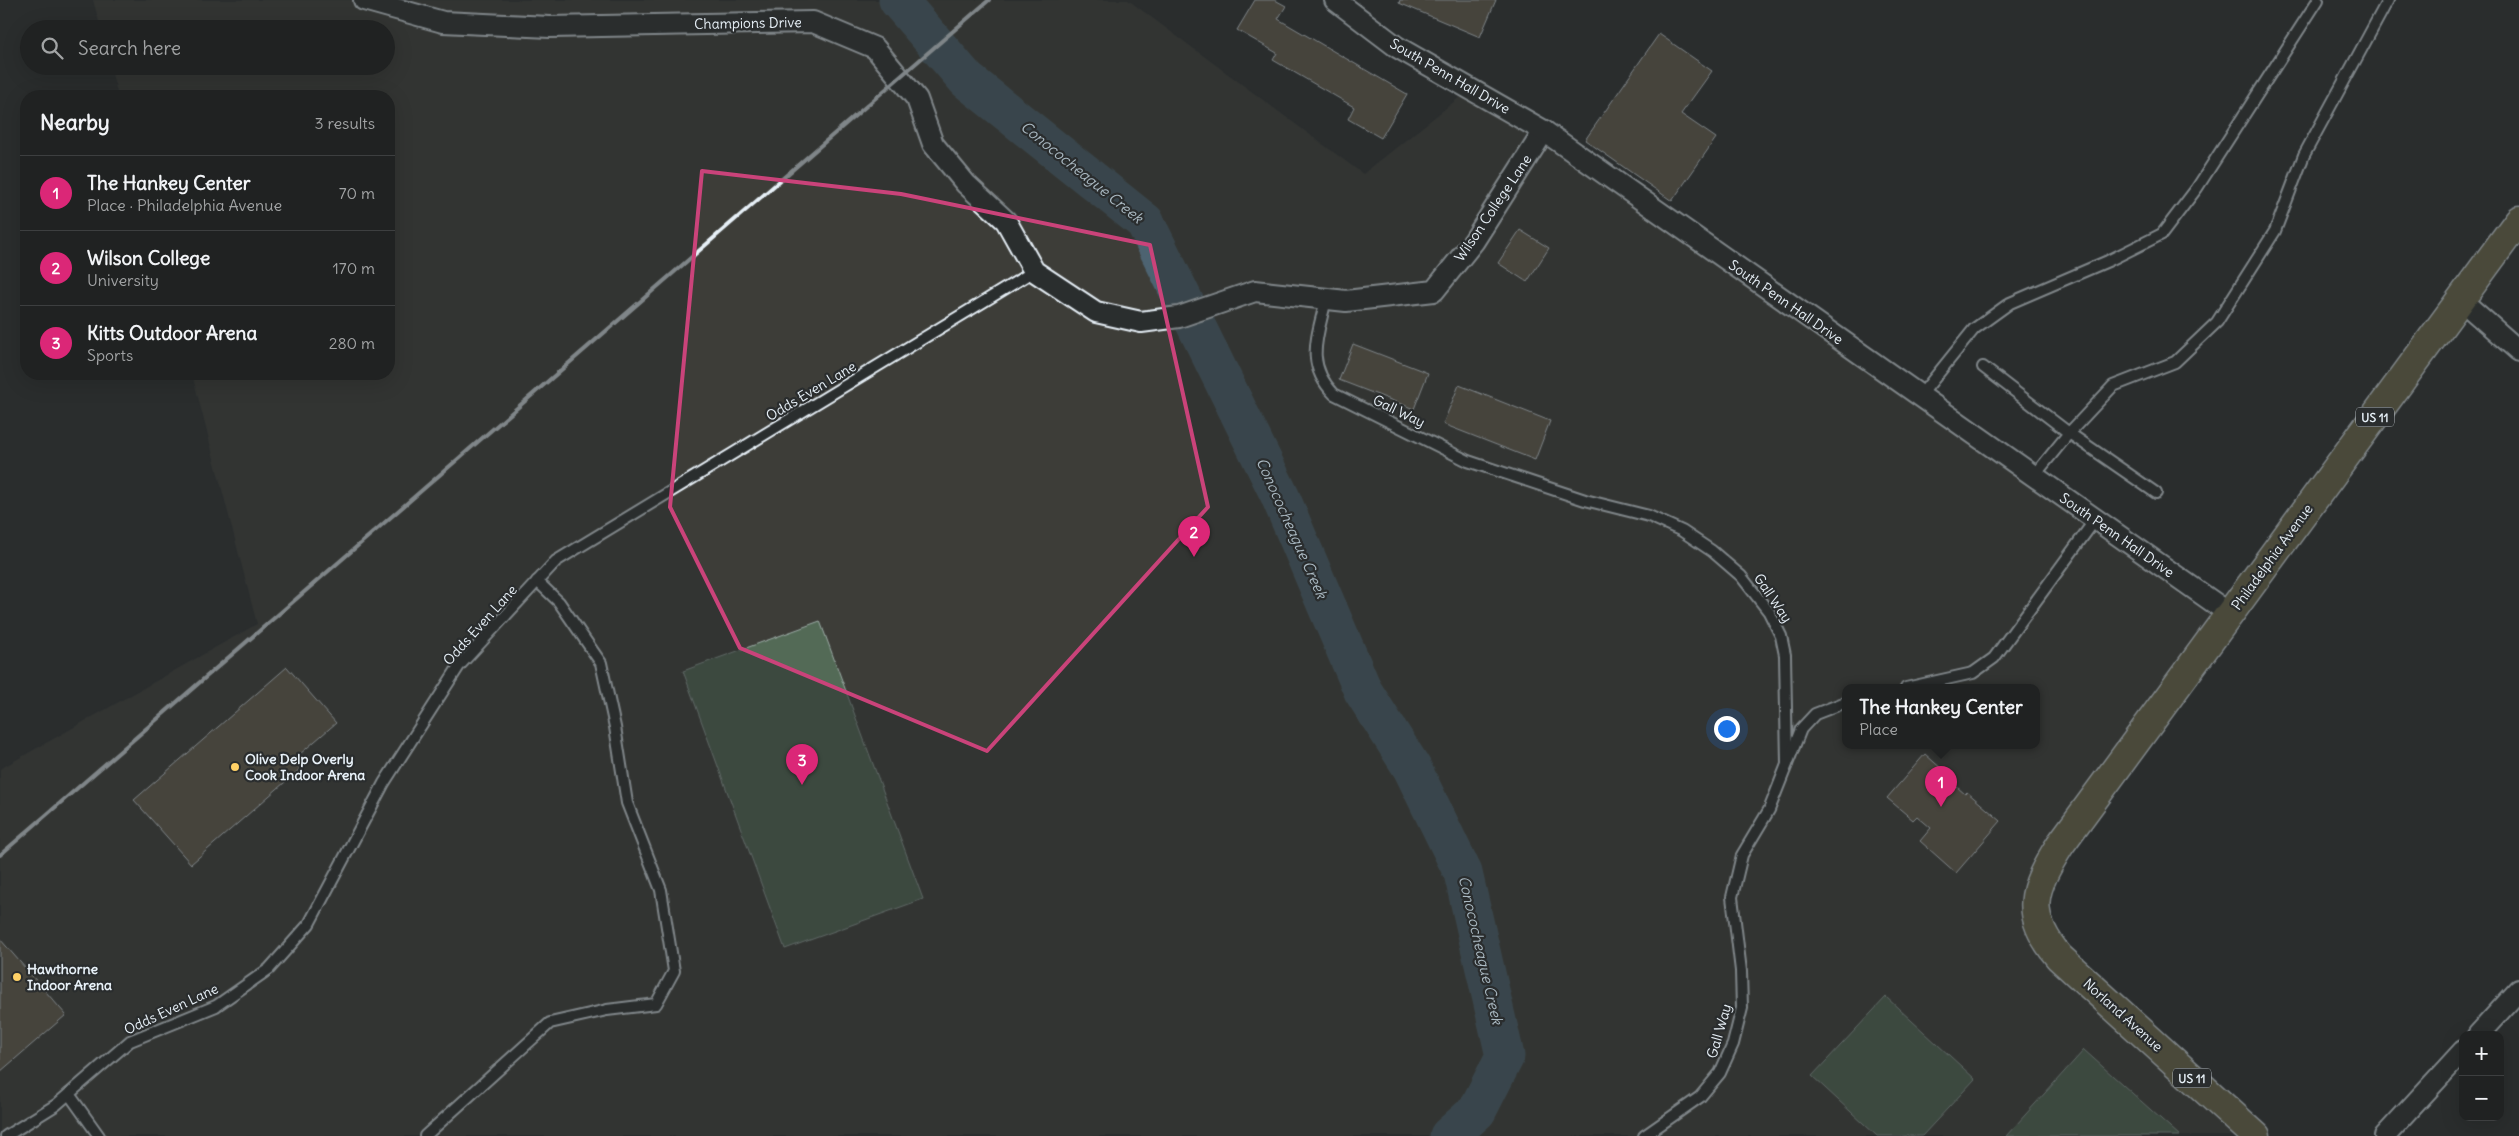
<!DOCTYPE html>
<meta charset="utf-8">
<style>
body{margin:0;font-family:Delius,sans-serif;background:#282a2a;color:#f1f3f6}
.controls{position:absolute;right:15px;bottom:15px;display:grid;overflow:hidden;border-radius:10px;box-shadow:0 5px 20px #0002}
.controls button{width:45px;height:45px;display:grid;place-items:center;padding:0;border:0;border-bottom:1px solid #3d3f40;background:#202222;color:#f1f3f6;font:25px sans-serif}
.you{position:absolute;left:1726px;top:728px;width:18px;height:18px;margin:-12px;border:4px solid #fff;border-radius:50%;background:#1a73e8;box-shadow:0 0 0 8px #1a73e833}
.badge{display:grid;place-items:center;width:32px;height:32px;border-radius:50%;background:#db2777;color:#fff;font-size:16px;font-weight:700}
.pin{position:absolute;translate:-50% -41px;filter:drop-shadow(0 1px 2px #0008)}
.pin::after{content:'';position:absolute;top:26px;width:18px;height:15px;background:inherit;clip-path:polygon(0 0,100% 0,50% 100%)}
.popup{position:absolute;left:1842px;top:684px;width:198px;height:65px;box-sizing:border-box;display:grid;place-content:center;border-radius:10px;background:#202222;filter:drop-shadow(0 1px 4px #0005);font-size:16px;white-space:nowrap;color:#a2a4a5}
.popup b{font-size:19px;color:#f1f3f6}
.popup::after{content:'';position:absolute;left:50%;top:100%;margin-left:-10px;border:10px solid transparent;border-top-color:#202222}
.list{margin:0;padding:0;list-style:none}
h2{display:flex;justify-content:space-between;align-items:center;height:65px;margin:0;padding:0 20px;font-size:21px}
h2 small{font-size:16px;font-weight:400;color:#a2a4a5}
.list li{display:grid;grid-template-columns:32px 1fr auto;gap:15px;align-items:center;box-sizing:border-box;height:75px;padding:0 20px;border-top:1px solid #3d3f40}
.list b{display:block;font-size:19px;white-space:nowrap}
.list p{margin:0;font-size:16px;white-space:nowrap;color:#a2a4a5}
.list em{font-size:16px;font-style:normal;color:#a2a4a5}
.icon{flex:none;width:28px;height:28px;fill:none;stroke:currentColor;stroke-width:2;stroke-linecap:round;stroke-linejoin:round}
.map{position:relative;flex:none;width:2519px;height:1136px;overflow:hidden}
.search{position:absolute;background:#202222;box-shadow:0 5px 20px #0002;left:20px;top:20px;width:375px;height:55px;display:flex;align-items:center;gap:12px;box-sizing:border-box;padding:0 18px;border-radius:28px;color:#a2a4a5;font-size:19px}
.panel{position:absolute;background:#202222;box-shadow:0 5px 20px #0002;left:20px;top:90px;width:375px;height:290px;border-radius:20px}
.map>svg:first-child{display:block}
.built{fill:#3c3c38;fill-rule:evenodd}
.green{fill:#536a57;stroke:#9eaea8}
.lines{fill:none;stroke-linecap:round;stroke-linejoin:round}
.river{stroke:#4d6471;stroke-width:39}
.building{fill:#675f4f;stroke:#e8f1f8}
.lane-casing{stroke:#e8f1f8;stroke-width:14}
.street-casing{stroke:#e8f1f8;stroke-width:24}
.primary-casing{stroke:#e8f1f8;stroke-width:31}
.lane{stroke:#2a2d2e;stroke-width:10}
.street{stroke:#2a2d2e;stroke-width:20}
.primary{stroke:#716c4b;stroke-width:28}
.rail{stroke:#e8f1f8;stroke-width:4}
.marked{fill:none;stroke:#ca437a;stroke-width:4;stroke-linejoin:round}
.poi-dot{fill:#ffd166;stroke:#2a2d2e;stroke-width:2}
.labels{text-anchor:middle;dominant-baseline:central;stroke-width:4.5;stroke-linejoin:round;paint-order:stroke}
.shield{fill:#2a2d2e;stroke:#afb6bb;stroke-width:1}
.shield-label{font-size:12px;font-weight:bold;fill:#e8f1f8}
.street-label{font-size:14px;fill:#e8f1f8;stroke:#2a2d2e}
.poi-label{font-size:14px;font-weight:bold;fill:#e8f1f8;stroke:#2a2d2e;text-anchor:start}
.water-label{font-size:15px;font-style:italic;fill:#aab9c2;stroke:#2a2d2e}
</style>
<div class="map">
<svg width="2519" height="1136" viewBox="0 0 2519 1136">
<rect width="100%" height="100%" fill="#2a2d2e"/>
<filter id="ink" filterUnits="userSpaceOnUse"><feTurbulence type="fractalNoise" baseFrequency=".02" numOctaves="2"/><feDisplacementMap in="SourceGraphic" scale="10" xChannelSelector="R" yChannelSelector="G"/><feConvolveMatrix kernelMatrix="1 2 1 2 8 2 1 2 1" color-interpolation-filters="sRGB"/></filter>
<g filter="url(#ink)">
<!-- built -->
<path class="built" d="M 93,0 L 1128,0 L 1363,174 L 1470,89 L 2230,614 L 2060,845 L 2036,915 L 2256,1136 L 0,1136 L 0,769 L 257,624 L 192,374 L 389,374 L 389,96 L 118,96 L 110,66 L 386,66 L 386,29 L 101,29 ZM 1846,688 L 2036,688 L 2036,746 L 1846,746 Z"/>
<!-- green -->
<g class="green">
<polygon points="820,621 923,899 785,949 683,671"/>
<polygon points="1886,997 1975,1079 1922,1136 1877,1136 1812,1076"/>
<polygon points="2084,1050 2180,1136 2006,1136"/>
</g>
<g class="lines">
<!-- river -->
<polyline class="river" points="898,0 967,80 1145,222 1280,496 1363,691 1412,768 1463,873 1505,1056 1477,1111 1449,1136"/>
</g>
<!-- building -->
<g class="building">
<polygon points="1255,0 1275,0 1286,6 1278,19 1407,94 1381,138 1348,119 1354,107 1273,60 1277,53 1237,30"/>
<polygon points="1400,0 1496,0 1480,37 1399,3"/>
<polygon points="1659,34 1712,71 1681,114 1716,138 1672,201 1585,140"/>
<polygon points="1520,230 1549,248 1527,282 1498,263"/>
<polygon points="1353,344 1428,373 1414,409 1339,380"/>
<polygon points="1459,385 1550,421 1535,460 1443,424"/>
<polygon points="287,667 336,723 300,754 304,759 296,764 300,769 191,864 134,800"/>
<polygon points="1925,754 1952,778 1950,781 1965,794 1967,792 2001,821 1956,873 1920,841 1931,828 1917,816 1913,820 1887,798"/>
<polygon points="0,939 66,1015 0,1072"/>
</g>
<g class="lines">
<!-- lane casing -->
<g class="lane-casing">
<g id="lane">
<path d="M 1326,299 C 1318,336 1304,363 1334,394 L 1468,461 L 1585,500 L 1649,516 L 1682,531 L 1712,551 L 1741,576 L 1769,612 L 1781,636 L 1785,655 L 1787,764"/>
<polyline points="1983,367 2069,433 2156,493"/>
<polyline points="1920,396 1974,329 2010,303 2108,261 2162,234 2197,188 2318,0"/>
<polyline points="2034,476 2069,433 2113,386 2175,362 2217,322 2275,231 2304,155 2388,0"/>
<polyline points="1906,688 1973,673 1994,658 2095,520"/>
<polyline points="69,1094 99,1136"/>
<polyline points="6,1136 56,1105 130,1041 216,1006 269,969 309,924 384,783 459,666 556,561 1034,271"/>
<polyline points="425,1136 550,1023 607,1010 656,1004 674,971 661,890 627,803 615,727 601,663 559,602 537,581"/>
<polyline points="1644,1136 1700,1097 1720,1073 1733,1044 1742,1008 1741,971 1732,897 1742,855 1769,810 1801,729 1815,714 1846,702"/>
</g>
</g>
<!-- street casing -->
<g class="street-casing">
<g id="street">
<polyline points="364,0 443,22 550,27 813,22 875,48 917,99 933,144 966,184 1006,221 1034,271 1096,312 1141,322 1179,317 1255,291 1346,301 1434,291 1474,241 1544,131"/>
<polyline points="1335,0 1397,47 1544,131 2230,614"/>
<polyline points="2461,300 2519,351"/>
<polyline points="2478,1035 2519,990"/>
<polyline points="2385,1136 2463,1051"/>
</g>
</g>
<!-- primary casing -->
<g class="primary-casing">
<path id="primary" d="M 2256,1136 L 2059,957 C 2023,913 2032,890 2060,845 L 2519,220"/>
</g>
<!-- lane -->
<use href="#lane" class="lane"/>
<!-- street -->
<use href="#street" class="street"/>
<!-- primary -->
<use href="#primary" class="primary"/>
<!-- rail -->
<polyline class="rail" points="0,855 989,0"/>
</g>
</g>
<!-- marked area -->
<path d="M0 0H2519V1136H0ZM 702,171 L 901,194 L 1150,245 L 1208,507 L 987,751 L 740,648 L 670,507 Z" fill="#2a2d2e" fill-opacity=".55" fill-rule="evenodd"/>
<path class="marked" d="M 702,171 L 901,194 L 1150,245 L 1208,507 L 987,751 L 740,648 L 670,507 Z"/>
<!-- markers -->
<g class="poi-dot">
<circle cx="235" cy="767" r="5"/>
<circle cx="17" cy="977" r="5"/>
</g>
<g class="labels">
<!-- shield labels -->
<g class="shield">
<rect x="2356" y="407.5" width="38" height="19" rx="4"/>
<rect x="2173" y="1068.5" width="38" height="19" rx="4"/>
</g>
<g class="shield-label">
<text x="2375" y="417">US 11</text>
<text x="2192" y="1078">US 11</text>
</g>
<!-- street labels -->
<g class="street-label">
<text transform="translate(748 23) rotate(-1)">Champions Drive</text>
<text transform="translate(1450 76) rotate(30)">South Penn Hall Drive</text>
<text transform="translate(1493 208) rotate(-56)">Wilson College Lane</text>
<text transform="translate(1786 302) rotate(35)">South Penn Hall Drive</text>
<text transform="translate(811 391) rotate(-31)">Odds Even Lane</text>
<text transform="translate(1399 411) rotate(26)">Gall Way</text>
<text transform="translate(2117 535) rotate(35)">South Penn Hall Drive</text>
<text transform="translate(2272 557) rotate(-54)">Philadelphia Avenue</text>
<text transform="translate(1773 598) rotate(56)">Gall Way</text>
<text transform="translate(480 625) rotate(-48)">Odds Even Lane</text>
<text transform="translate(171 1009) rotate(-25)">Odds Even Lane</text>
<text transform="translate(2123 1015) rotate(42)">Norland Avenue</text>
<text transform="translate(1719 1031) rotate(-74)">Gall Way</text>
</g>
<!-- poi labels -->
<g class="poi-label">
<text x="245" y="759">Olive Delp Overly<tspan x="245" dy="16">Cook Indoor Arena</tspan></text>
<text x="27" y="969">Hawthorne<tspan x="27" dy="16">Indoor Arena</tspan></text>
</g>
<!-- water labels -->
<g class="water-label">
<text transform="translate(1082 172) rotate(39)">Conococheague Creek</text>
<text transform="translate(1292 528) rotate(66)">Conococheague Creek</text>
<text transform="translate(1481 950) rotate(77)">Conococheague Creek</text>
</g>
</g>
</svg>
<div class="controls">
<button>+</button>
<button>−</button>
</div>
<div class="you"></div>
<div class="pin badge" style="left:1941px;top:807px">1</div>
<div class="popup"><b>The Hankey Center</b>Place</div>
<div class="pin badge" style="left:1194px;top:557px">2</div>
<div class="pin badge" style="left:802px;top:785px">3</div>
<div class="search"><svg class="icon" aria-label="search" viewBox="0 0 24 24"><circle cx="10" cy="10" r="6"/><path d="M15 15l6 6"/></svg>Search here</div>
<section class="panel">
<h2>Nearby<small>3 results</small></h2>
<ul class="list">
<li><span class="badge">1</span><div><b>The Hankey Center</b><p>Place · Philadelphia Avenue</p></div><em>70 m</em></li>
<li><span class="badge">2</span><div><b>Wilson College</b><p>University</p></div><em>170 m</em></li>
<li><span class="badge">3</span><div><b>Kitts Outdoor Arena</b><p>Sports</p></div><em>280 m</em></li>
</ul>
</section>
</div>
